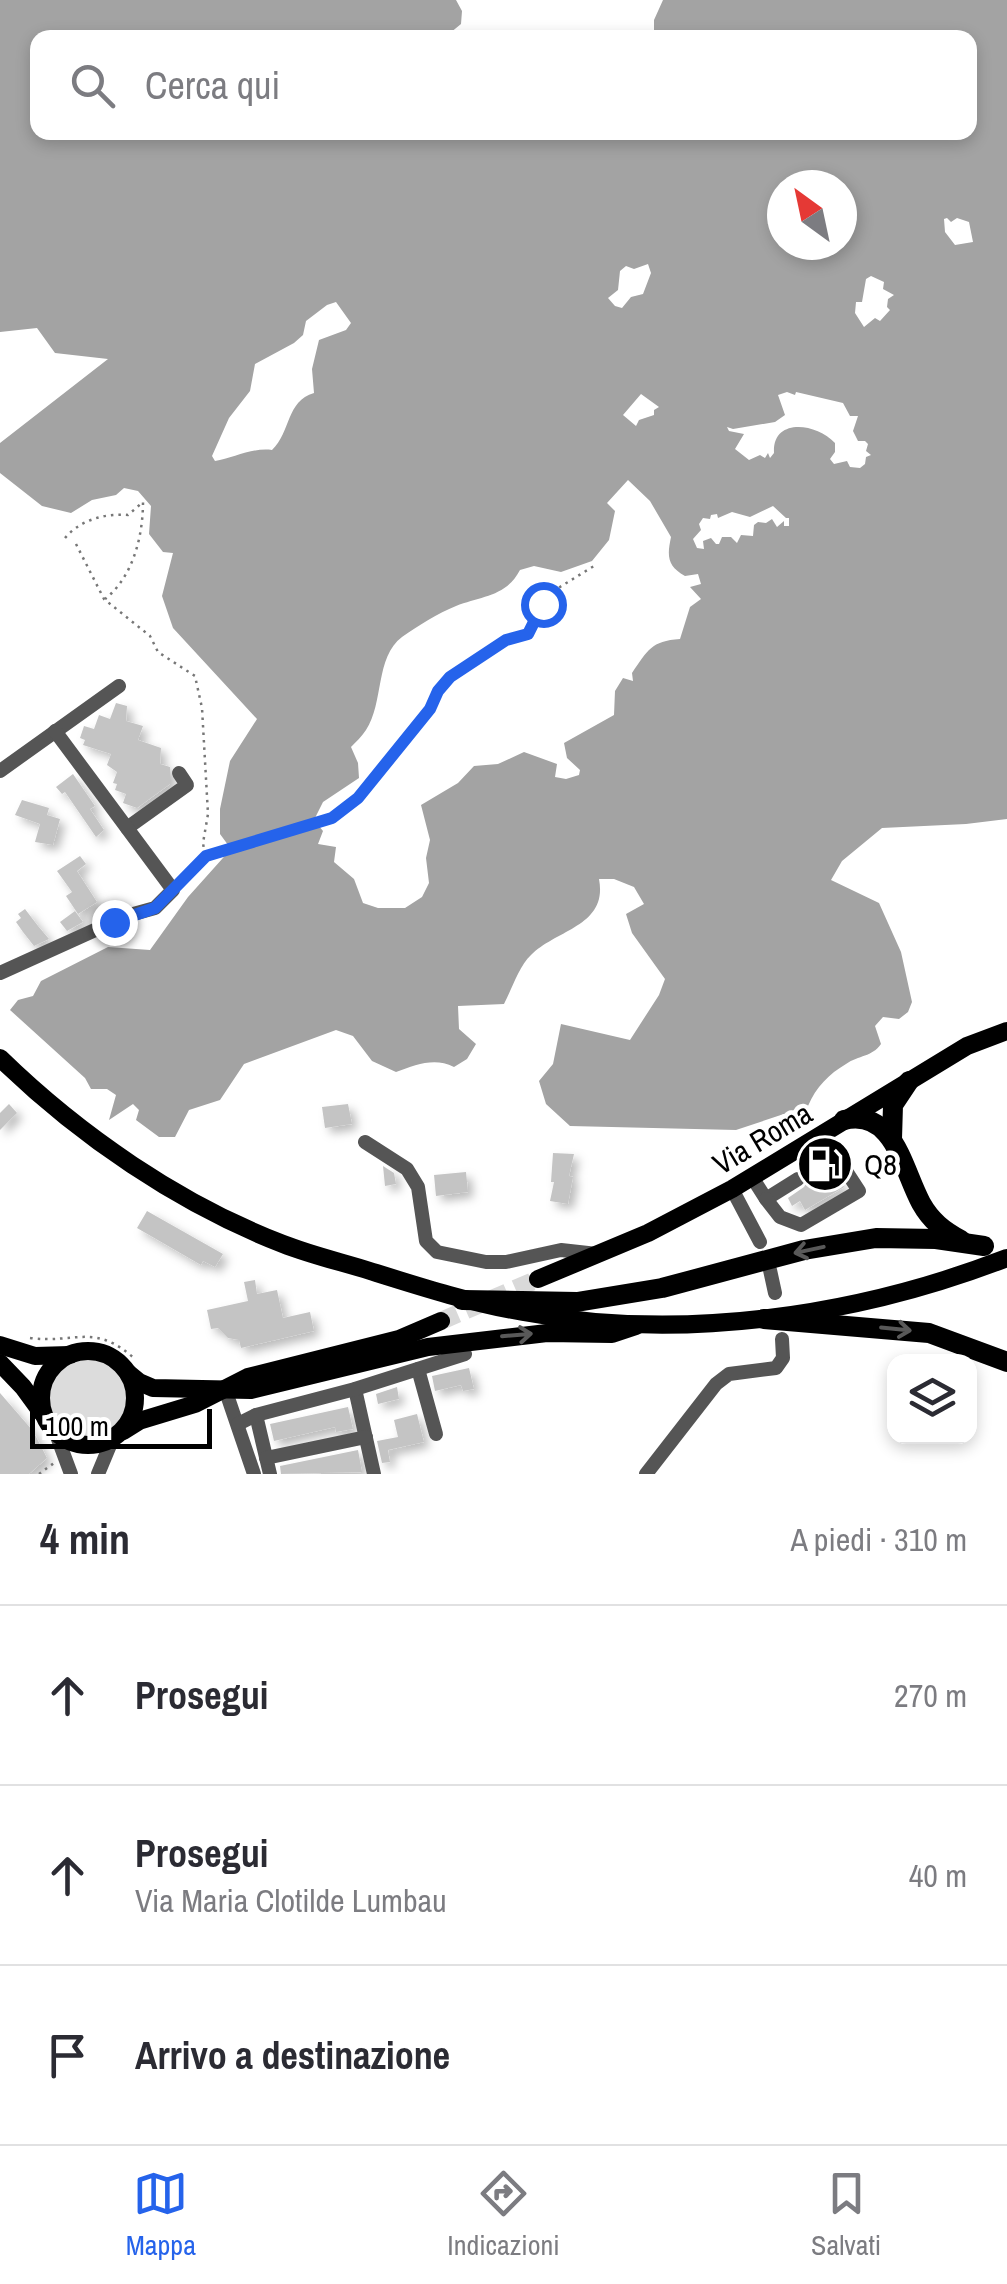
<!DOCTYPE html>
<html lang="it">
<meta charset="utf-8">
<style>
body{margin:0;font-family:"Archivo Narrow",sans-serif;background:#f2f2f3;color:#2b2b33}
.controls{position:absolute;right:30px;bottom:30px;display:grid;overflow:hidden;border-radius:20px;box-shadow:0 5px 15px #0003}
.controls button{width:90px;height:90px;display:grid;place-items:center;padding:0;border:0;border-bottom:2px solid #e1e1e2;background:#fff;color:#2b2b33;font:50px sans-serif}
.compass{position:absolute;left:767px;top:170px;width:90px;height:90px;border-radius:50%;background:#fff;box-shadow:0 5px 15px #0003;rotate:327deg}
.scale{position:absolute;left:30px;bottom:25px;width:182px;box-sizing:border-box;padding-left:10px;border:5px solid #000;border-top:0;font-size:28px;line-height:35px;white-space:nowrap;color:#000;-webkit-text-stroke:8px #fff;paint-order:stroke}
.stop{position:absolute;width:30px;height:30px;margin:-22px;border:8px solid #2563eb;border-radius:50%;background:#fff}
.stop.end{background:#2563eb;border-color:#fff;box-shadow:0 2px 10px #0008}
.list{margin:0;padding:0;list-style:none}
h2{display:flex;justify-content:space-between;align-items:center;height:130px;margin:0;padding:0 40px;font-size:42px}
h2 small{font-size:32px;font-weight:400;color:#7c7c81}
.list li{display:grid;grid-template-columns:65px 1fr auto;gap:30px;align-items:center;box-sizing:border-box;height:180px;padding:0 40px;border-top:2px solid #e1e1e2}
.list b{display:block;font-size:38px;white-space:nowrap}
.list p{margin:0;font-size:32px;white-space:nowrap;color:#7c7c81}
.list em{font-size:32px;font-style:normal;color:#7c7c81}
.icon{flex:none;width:55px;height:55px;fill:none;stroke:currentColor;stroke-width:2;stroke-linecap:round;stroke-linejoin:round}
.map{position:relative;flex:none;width:1007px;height:1474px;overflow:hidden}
.search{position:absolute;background:#fff;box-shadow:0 5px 15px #0003;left:30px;right:30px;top:30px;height:110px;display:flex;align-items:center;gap:25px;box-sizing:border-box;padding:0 35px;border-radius:20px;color:#7c7c81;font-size:38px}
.sheet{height:670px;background:#fff}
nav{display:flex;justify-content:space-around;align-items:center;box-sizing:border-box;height:140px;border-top:2px solid #e1e1e2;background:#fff;font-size:28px;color:#7c7c81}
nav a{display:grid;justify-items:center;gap:5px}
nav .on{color:#2563eb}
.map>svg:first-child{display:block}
.green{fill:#dcdcdc}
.water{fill:#a3a3a3;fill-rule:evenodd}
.building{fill:#c4c4c4;filter:url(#shadow)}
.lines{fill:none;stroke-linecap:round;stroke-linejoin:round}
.major-tunnel{stroke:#d9d9d9;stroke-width:18;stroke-dasharray:18 9;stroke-linecap:butt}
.path{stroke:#777;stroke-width:2.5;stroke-dasharray:2.5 5;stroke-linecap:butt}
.minor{stroke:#555;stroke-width:14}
.major{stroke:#000;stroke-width:18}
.highway{stroke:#000;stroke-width:20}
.oneway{stroke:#595959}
.route{stroke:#2563eb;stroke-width:12}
.labels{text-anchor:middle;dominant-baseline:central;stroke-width:9;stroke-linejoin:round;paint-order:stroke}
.street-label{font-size:30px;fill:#000;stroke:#fff}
.poi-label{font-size:30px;fill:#000;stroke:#fff;text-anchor:start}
</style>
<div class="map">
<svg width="1007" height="1474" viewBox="0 0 1007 1474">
<defs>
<filter id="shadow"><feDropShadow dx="5.5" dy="5.5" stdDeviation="5" flood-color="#0004"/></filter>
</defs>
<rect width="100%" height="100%" fill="#fff"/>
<!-- green -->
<circle class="green" cx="89" cy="1399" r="40"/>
<!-- water -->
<path class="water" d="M 0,0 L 456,0 L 462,11 L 461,24 L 450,33 L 453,37 L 38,38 L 38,132 L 970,132 L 970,38 L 837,38 L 822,33 L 817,38 L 654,37 L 654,20 L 663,0 L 1007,0 L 1007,819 L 966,824 L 882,828 L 842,861 L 831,880 L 879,903 L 901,952 L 912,1002 L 908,1012 L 899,1019 L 883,1017 L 875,1026 L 881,1044 C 872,1057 859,1055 846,1064 C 829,1074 816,1087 808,1106 L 736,1130 L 570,1126 L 546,1104 L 539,1081 L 553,1064 L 561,1024 L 630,1040 L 659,995 L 665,979 L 632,933 L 626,914 L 644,904 L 634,887 L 614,879 L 599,879 C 608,926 557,929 531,955 C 519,966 512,989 504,1004 L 458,1006 L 459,1029 L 476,1044 L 467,1059 L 454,1067 C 434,1057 416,1065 396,1072 L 372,1061 L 353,1036 L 336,1030 L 244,1064 L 220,1100 L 189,1110 L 175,1137 L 159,1137 L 136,1120 L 139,1110 L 133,1104 L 109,1120 L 116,1095 L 107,1089 L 91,1089 L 85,1078 L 10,1010 L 18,1000 L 33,996 L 41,981 L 108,947 L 150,950 L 188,897 L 231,849 L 220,834 L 220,809 L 230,761 L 257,719 L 173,628 L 162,596 L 173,553 L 163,552 L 149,534 L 151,506 L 138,491 L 124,488 L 116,495 L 92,500 L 71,513 L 42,506 L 0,473 L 0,443 L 108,359 L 55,353 L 37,328 L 0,332 ZM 782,185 L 842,185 L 842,245 L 782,245 ZM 947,218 L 951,222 L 957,218 L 969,222 L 973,242 L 955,245 L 945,232 L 944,219 ZM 648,264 L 651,273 L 643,294 L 631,297 L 622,308 L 615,306 L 608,298 L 618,290 L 620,271 L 626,266 L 634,269 ZM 871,276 L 884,282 L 883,289 L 894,295 L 888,299 L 887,307 L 890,310 L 880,321 L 875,318 L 864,327 L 855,313 L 856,302 L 862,302 L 866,279 ZM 336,302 L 351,323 L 346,330 L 319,340 L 312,369 L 314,393 C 286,401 291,432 272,450 C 254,447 233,458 215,461 L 212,456 L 229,418 L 250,391 L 255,364 L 294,343 L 303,335 L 306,321 L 327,305 ZM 787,392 L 795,395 L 796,392 L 843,403 L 850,416 L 858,416 L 853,431 L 858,441 L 865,441 L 868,444 L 866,451 L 871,455 L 866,457 L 865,464 L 860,468 L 850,467 L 847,461 L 834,464 L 830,459 L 835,452 L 835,443 C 815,422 772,418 774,453 L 770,458 L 768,453 L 765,458 L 760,455 L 749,460 L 735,449 L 744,434 L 729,431 L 727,427 L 733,429 L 775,422 L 785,415 L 778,395 ZM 641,394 L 659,407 L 654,410 L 654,415 L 639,420 L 636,426 L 623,415 ZM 628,480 L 650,501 L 671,537 C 667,556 667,566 685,576 L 698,574 L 701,584 L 690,587 L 701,599 L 690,607 L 680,639 C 651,641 648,650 632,673 L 633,681 L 623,678 L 615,691 L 614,715 L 564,743 L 567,758 L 580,770 L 579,775 L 566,779 L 555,777 L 557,764 L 524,752 L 498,764 L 474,766 L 458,783 L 421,805 L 430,840 L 426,858 L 429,883 L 422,897 L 405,908 L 378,908 L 363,903 L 354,879 L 334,862 L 336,847 L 318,844 L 323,831 L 314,820 L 323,802 L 359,778 L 358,763 L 351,747 C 356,742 362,736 366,730 C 384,703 375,657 402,637 C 418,626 438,613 456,606 C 481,596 506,597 520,570 L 534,566 L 561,572 L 592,561 L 609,540 L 615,511 L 607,503 ZM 773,506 L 786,518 L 789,518 L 789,526 L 784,526 L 784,521 L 777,527 L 772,519 L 766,523 L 758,522 L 754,525 L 753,536 L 741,535 L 737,543 L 731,537 L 722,537 L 719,544 L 716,544 L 711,538 L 703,541 L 704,549 L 697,548 L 693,539 L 701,530 L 699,524 L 703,518 L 710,519 L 711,515 L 717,514 L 718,518 L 732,512 L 750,517 Z"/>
<!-- building -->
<g class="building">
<polygon points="116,703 127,706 126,721 143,726 138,740 161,748 160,764 170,767 170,784 137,808 123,803 126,794 115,790 117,784 113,783 117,772 107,765 111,754 83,745 85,740 80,738 84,726 94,729 99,715 110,719"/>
<polygon points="73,774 95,806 90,809 104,830 96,837 65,792 62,794 56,787"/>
<polygon points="22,800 49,808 47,815 60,819 53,845 35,842 40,824 15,815"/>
<polygon points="80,856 86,864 77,871 97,902 78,914 66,896 72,892 57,871"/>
<polygon points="25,909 38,926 49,939 34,946 23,932 16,922 21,918 18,914"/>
<polygon points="75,911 83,922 67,931 60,922"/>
<polygon points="9,1104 17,1113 0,1130 0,1113"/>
<polygon points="348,1104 352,1124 325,1128 322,1107"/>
<polygon points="553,1153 574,1154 569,1176 573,1177 568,1204 550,1201 554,1182 551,1182"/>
<polygon points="383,1166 394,1173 396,1184 385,1186"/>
<polygon points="466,1172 468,1192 436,1196 434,1175"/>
<polygon points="838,1178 844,1187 805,1210 800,1201 792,1206 788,1198 804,1187 808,1180 818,1180 822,1187"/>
<polygon points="147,1211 223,1254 215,1267 203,1261 201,1265 137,1228"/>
<polygon points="255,1280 257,1294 277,1290 283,1318 310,1312 314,1331 241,1348 239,1340 228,1338 218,1328 211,1329 207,1310 248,1301 244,1282"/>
<polygon points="469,1368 474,1389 463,1391 461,1385 435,1391 432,1376"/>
<polygon points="397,1387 399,1399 378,1404 376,1394"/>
<polygon points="0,1393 33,1431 47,1458 29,1474 0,1474"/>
<polygon points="348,1407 353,1429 336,1432 335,1427 274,1441 270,1424"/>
<polygon points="417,1414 424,1442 388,1450 390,1462 382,1463 377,1441 398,1437 394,1420"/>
<polygon points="358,1450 362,1472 281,1474 280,1466"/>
</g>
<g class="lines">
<!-- major-tunnel -->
<polyline class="major-tunnel" points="441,1321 538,1279"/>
<!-- path -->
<g class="path">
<path d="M 65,538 C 80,520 105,513 128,515 L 143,502 C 143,536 133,577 105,599"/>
<polyline points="76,544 104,599 150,636 158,652 195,676 202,708 208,814 203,843 205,856 184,880"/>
<polyline points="205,856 332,818 357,798 431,709 438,691 451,677 506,640 529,633 537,611 555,590 594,566"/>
<path d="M 30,1338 C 76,1344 94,1322 135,1359"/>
<polyline points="39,1474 54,1463"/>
</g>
<!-- minor -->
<g class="minor">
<polyline points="0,771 119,686"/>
<polyline points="127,828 187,785 179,773"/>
<polyline points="0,973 126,916 155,908 173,890 55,731"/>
<polyline points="365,1142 407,1169 418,1187 426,1241 437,1252 486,1262 506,1262 561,1250 597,1254"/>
<polyline points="813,1171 837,1156"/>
<polyline points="752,1177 766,1199 798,1179"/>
<polyline points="732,1189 760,1242"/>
<polyline points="766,1199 780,1217 801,1225 859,1191 822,1134"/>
<polyline points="770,1270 775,1293"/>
<polyline points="418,1369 436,1434"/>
<polyline points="225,1389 254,1474"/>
<polyline points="355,1389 374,1474"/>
<polyline points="256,1415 270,1474"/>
<polyline points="238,1424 256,1415 355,1389 465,1354"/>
<polyline points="55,1431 71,1474"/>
<polyline points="266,1458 366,1437"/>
<polyline points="98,1474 113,1438"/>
<polyline points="646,1474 716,1384 729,1374 776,1368 783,1358 782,1339"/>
</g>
<!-- major -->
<g class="major">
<path d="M 0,1058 C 79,1135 179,1204 283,1244 C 311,1255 341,1262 370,1271 C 421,1287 471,1303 523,1312 C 683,1342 857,1316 1007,1258"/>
<polyline points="538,1279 648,1233 732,1189 967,1046 1007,1031"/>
<polyline points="0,1345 35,1356 70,1355"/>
<circle cx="88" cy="1398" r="47"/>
<polyline points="0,1363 23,1387 42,1413"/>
<polyline points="128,1373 139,1382 153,1388 251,1390 428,1347 547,1333 612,1334 636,1326"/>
<polyline points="123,1431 139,1421 195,1404 248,1377 399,1339 441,1321"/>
</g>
<!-- highway -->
<g class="highway">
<path d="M 844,1120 C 894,1108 903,1170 921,1203 C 931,1221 944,1231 961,1240"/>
<polyline points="892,1139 893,1105 909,1081"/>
<polyline points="462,1300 577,1302 662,1288 804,1250 876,1238 936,1239 984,1246"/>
<polyline points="764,1319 929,1333 1007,1362"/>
</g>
</g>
<!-- one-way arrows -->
<defs><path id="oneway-shaft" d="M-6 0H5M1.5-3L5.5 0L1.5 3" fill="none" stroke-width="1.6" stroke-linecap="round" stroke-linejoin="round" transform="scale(2.5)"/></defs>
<g class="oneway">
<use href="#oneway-shaft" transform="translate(809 1250) rotate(168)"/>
<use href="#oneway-shaft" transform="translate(896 1329) rotate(6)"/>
<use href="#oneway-shaft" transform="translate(517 1335) rotate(-5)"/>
</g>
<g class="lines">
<!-- route -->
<polyline class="route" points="114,922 155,908 206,856 332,818 358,798 430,709 438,691 450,677 506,640 528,634 543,604"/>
</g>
<!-- icons -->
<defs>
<g id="fuel-disc" transform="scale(2.875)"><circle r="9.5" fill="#000" stroke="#fff"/><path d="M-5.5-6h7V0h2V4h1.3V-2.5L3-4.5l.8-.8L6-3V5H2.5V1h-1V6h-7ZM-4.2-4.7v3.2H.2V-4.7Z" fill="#fff"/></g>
</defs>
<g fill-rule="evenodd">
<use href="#fuel-disc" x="825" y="1164"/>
</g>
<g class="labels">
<!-- street labels -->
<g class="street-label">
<text transform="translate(762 1138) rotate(-31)">Via Roma</text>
</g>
<!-- poi labels -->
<g class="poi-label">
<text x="864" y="1164">Q8</text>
</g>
</g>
</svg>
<div class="controls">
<button><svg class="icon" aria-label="layers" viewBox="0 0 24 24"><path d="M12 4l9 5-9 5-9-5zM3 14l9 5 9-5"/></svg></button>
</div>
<svg class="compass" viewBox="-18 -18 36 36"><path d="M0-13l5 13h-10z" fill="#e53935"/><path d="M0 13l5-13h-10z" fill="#7c7c81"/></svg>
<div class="scale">100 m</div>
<div class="stop" style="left:543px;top:604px"></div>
<div class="stop end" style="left:114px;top:922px"></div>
<div class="search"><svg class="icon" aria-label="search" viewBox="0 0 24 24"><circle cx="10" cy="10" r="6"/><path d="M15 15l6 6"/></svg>Cerca qui</div>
</div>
<section class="sheet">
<h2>4 min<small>A piedi · 310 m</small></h2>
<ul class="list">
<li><svg class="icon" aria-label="ahead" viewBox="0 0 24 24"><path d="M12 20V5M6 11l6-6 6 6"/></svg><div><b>Prosegui</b></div><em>270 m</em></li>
<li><svg class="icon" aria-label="ahead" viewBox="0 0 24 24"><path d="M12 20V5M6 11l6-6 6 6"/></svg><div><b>Prosegui</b><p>Via Maria Clotilde Lumbau</p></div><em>40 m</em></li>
<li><svg class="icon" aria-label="arrive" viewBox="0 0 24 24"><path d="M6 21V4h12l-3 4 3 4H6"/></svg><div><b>Arrivo a destinazione</b></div></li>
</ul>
</section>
<nav>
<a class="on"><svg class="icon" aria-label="map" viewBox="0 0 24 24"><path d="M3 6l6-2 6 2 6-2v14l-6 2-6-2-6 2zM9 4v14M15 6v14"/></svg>Mappa</a>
<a><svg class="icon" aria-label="directions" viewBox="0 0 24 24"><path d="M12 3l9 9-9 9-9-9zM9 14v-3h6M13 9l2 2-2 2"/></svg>Indicazioni</a>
<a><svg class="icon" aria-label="saved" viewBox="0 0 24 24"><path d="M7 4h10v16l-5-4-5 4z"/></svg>Salvati</a>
</nav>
